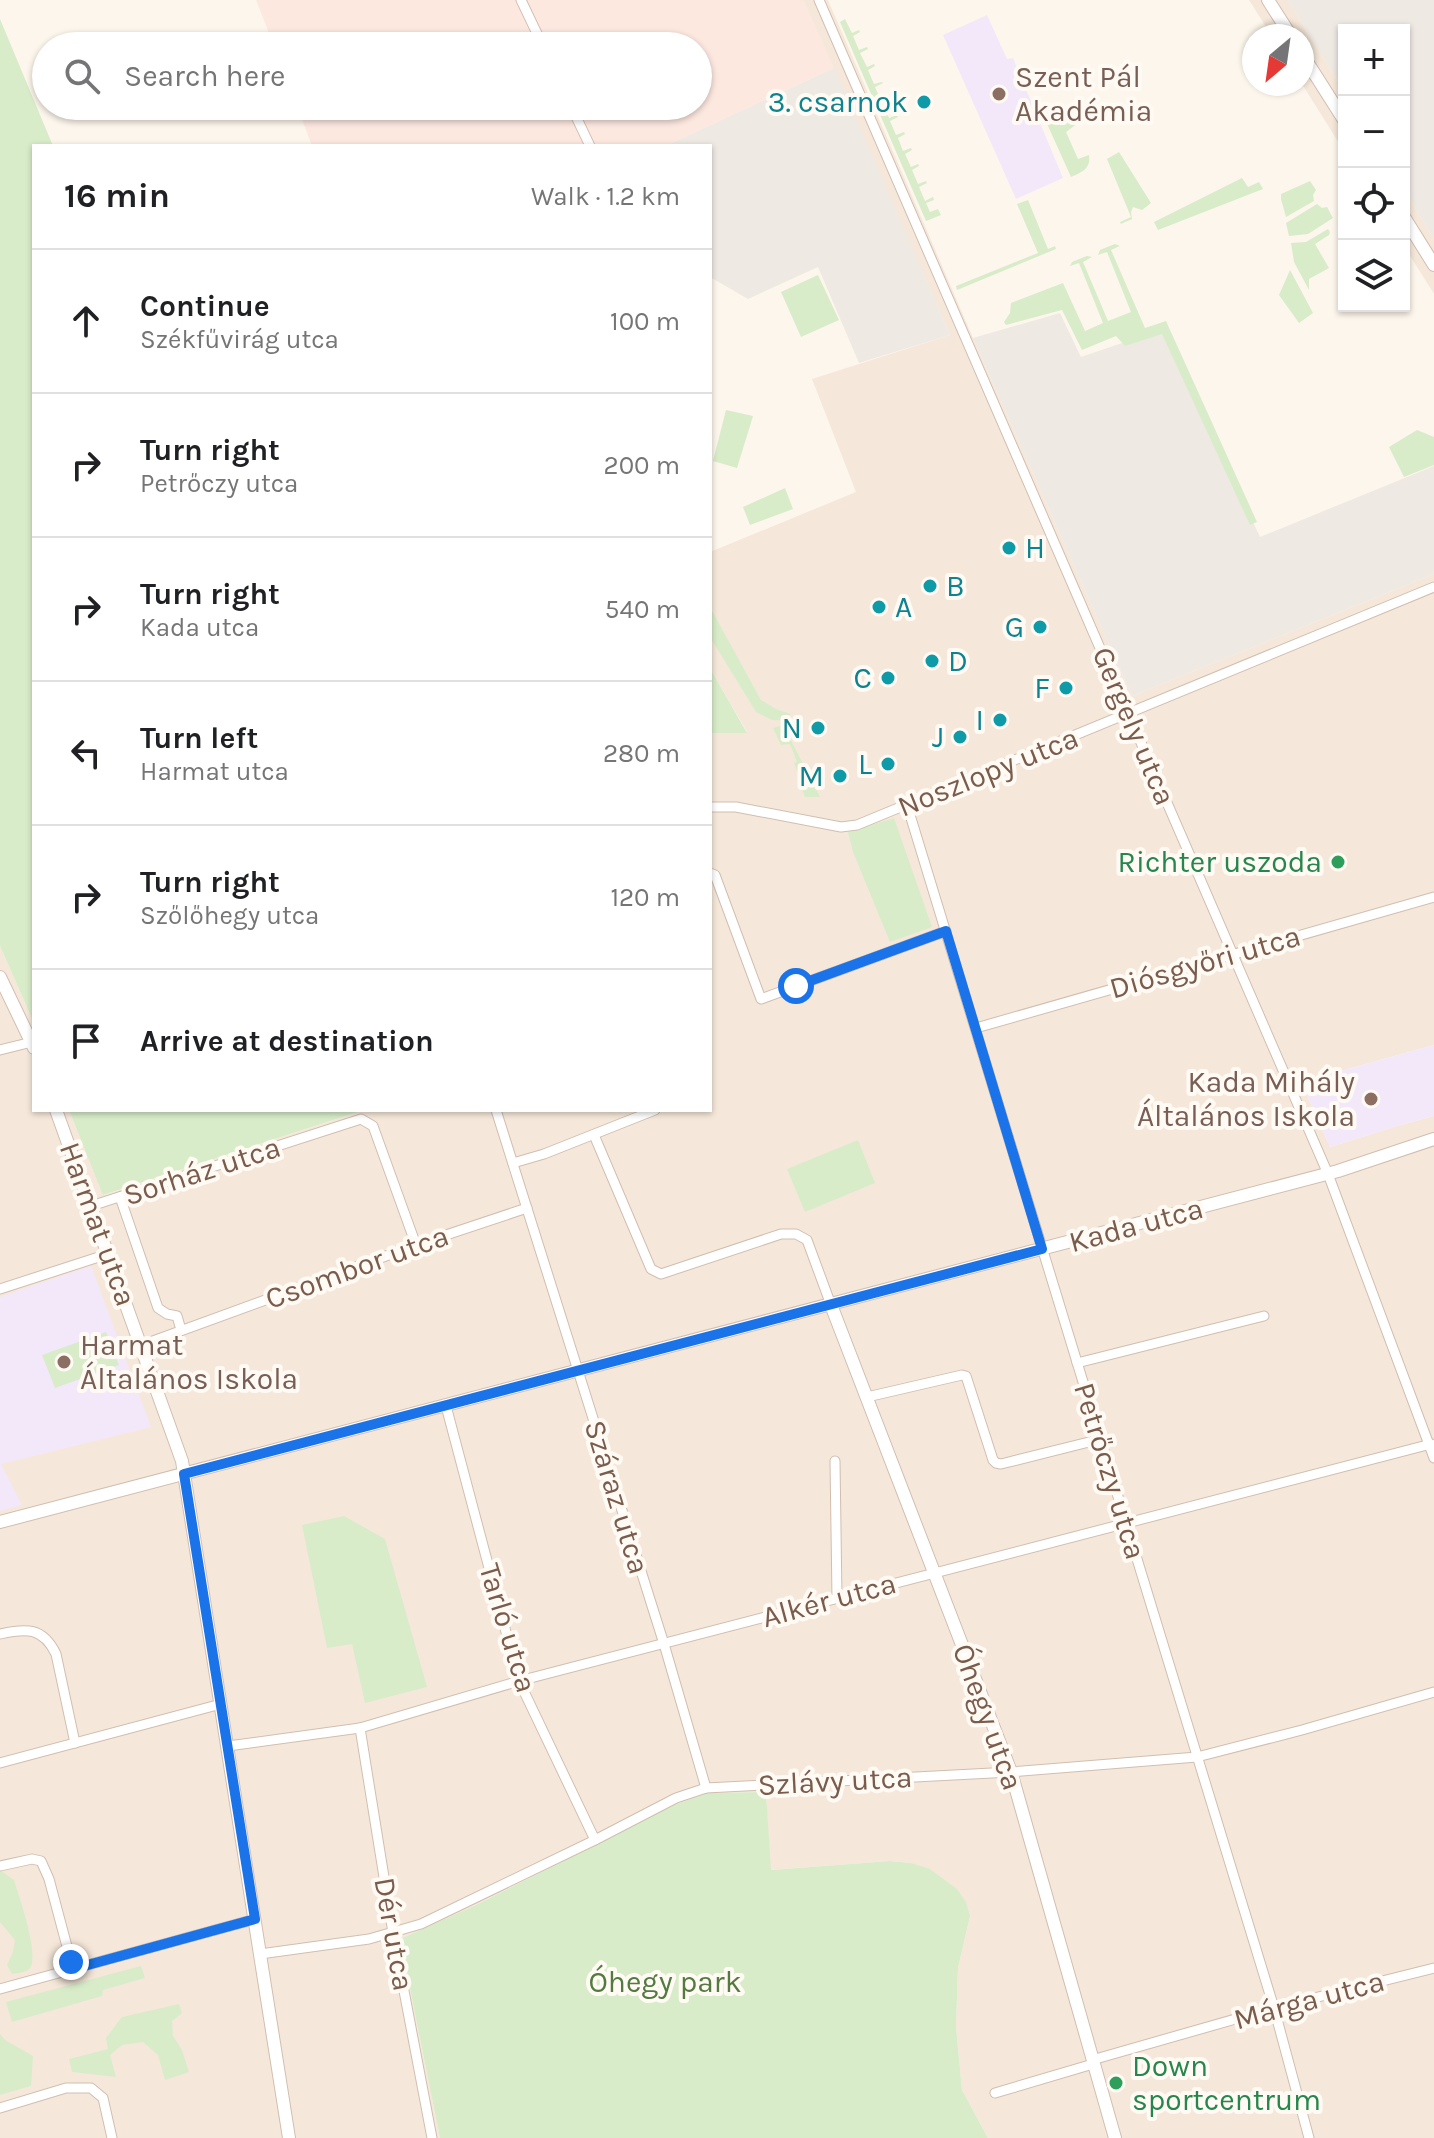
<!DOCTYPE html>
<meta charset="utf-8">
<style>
body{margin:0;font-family:Karla,sans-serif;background:#f2f2f2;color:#202124}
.controls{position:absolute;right:24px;top:24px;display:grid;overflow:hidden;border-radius:0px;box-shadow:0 2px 6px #0004}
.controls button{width:72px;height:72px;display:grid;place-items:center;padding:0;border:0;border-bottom:2px solid #e0e0e0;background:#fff;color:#202124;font:40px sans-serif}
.compass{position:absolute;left:1242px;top:24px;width:72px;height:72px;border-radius:50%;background:#fff;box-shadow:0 2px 6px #0004;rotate:209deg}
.stop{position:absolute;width:24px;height:24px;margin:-18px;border:6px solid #1a73e8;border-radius:50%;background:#fff}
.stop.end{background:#1a73e8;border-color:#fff;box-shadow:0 2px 8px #0008}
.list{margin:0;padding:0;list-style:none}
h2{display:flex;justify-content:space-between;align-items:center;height:104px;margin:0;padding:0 32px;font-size:34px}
h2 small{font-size:26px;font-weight:400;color:#757577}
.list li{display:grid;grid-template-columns:52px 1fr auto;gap:24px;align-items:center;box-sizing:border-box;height:144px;padding:0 32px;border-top:2px solid #e0e0e0}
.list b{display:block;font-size:30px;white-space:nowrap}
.list p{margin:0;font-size:26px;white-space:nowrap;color:#757577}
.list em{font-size:26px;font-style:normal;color:#757577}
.icon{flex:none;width:44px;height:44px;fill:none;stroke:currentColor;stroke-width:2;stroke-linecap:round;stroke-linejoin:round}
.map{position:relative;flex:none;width:1434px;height:2138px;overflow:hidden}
.search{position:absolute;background:#fff;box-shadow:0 2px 6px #0004;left:32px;top:32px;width:680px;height:88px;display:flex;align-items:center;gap:20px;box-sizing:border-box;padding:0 28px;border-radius:44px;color:#757577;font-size:30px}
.panel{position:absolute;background:#fff;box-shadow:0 2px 6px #0004;left:32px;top:144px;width:680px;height:968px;border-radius:0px}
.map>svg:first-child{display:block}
.residential{fill:#f5e8da}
.commercial{fill:#fde8e0}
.industrial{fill:#efe9e4}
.education{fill:#f3e8fa}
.green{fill:#d8ecc9}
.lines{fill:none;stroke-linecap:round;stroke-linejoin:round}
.minor-casing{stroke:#d1beb0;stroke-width:11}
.tertiary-casing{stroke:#d1beb0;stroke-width:14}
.minor{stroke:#fff;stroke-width:9}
.tertiary{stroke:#fff;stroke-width:12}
.route{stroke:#1a73e8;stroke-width:10}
.education-dot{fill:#8d6e63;stroke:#fffaf3;stroke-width:3}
.culture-dot{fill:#0f9aa8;stroke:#fffaf3;stroke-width:3}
.leisure-dot{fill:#2e9e5b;stroke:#fffaf3;stroke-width:3}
.labels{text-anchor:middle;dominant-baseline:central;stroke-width:8;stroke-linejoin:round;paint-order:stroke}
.education-label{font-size:30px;fill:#785e54;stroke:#fffaf3;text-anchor:start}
.culture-label{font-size:30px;fill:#0d838f;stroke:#fffaf3;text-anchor:end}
.street-label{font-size:30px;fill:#7a5c4d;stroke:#fffaf3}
.leisure-label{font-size:30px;fill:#27864d;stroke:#fffaf3;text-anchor:end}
.park-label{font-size:30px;fill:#537a41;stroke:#fffaf3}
</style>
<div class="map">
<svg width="1434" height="2138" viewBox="0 0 1434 2138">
<rect width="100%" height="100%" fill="#fdf6ec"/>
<!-- residential -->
<g class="residential">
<polygon points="803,0 828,0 973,338 1132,696 1434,574 1434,1045 1301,1082 1330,1147 1397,1126 1434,1116 1434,2138 988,2138 962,2090 956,2027 958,1968 970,1916 911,1863 890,1861 770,1870 766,1792 707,1793 676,1804 476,1905 400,1939 440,2138 0,2138 0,946 34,1023 34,1110 69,1110 104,1195 364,1110 710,1110 710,733 747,732 710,668 710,552 856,492 812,379 950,335"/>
<polygon points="1249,0 1288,0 1344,91 1344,151 1302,84 1302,36 1272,36"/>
<polygon points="1404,189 1434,239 1434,294 1404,246"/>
</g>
<!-- commercial -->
<polygon class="commercial" points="256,0 803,0 834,68 665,146 312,146 297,106 698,106 698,46 274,46"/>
<!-- industrial -->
<g class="industrial">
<polygon points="1288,0 1434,0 1434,239 1404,189 1404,30 1344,30 1344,91"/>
<polygon points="834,68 950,335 859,363 818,267 748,299 710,277 710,146 665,146"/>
<polygon points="1060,313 1081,357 1163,329 1260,537 1434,466 1434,574 1132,696 973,338"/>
</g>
<!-- education -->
<g class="education">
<polygon points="987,15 1007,59 1013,58 1063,178 1016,199 943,35"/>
<polygon points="1434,1045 1434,1116 1397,1126 1330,1147 1301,1082"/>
<polygon points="91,1266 151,1427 1,1464 22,1505 0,1511 0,1297"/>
</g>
<!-- green -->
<g class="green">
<polygon points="0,19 53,146 34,146 34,1023 0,946"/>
<polygon points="845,19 852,33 859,30 860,32 853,36 859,50 867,47 868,49 860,53 867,67 874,64 875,66 868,70 874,84 882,82 883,83 875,87 881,101 889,98 890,100 883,104 889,118 897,115 898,117 890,121 896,135 904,132 905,134 898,138 903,151 911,148 912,150 905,154 911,167 918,164 919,166 912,170 918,184 926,181 927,183 919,187 925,201 933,197 934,200 926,203 930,212 938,209 941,215 926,221 840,22"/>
<path d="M 1077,101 L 1077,107 L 1072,108 L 1069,112 L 1072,121 L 1077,121 L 1078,123 L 1066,132 L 1078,159 L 1089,155 C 1091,168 1083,172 1071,177 L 1044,117 Z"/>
<polygon points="1119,152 1151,203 1142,210 1133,207 1131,212 1132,219 1121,224 1120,222 1131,217 1107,159"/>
<polygon points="1242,178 1248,187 1259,182 1263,189 1158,230 1154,222"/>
<polygon points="1310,181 1316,190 1313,195 1314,201 1286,217 1281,199 1281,194"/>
<polygon points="1028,200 1048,249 1055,246 1056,249 957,290 956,286 1038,253 1017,204"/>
<polygon points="1317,204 1322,208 1327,207 1333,218 1308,234 1289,236 1286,223"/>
<polygon points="1328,229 1330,232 1329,235 1315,244 1329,268 1309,279 1309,290 1294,262 1291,243 1306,242"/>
<polygon points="1115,244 1120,246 1111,250 1145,328 1166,321 1257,522 1250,525 1162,334 1125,346 1116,336 1082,350 1062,310 1006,325 1004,322 1010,313 1011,303 1063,283 1085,331 1103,323 1079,263 1070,266 1072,262 1087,256 1092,257 1083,262 1108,321 1131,312 1107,252 1098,255 1100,250"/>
<polygon points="1290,270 1313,313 1299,323 1279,295"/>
<polygon points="818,275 839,320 801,337 781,292"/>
<polygon points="726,410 753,416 737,468 713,461"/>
<polygon points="1417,430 1434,437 1434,465 1404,477 1389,447"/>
<polygon points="785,488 793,509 750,525 743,507"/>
<polygon points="710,607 761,700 776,709 790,714 789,721 772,720 756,712 710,637"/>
<polygon points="710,668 747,733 710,733"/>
<polygon points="783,725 820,797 805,797 798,778 799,776 794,763 797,762 790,744 781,745 773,728"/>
<polygon points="894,818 932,927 890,942 853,852 848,832"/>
<polygon points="69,1110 364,1110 103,1195"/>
<polygon points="858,1140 875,1183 805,1212 787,1169"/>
<polygon points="106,1332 119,1365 55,1388 42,1355"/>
<polygon points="344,1516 385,1539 427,1687 365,1703 352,1644 327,1648 302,1525"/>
<polygon points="766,1792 771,1870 890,1861 911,1863 930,1869 957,1889 966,1902 970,1916 958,1968 956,2027 962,2090 988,2138 440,2138 400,1939 476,1905 676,1804 707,1793"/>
<path d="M 0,1870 L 14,1880 C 19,1896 40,1956 30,1968 C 26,1973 17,1973 12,1974 L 7,1965 L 13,1952 L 15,1940 L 0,1922 Z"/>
<polygon points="141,1966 145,1978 103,1990 102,1996 12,2022 6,2002"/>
<polygon points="179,2004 182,2013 172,2021 173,2036 182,2050 189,2072 165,2080 158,2055 143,2042 122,2045 110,2055 116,2077 72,2072 69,2059 108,2049 106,2038 122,2017"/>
<polygon points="0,2034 5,2040 33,2056 31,2086 0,2095"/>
</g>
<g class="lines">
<!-- minor casing -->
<g class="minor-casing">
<g id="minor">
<polyline points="521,0 543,46"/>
<polyline points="819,0 1328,1174 1434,1458"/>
<polyline points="571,106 590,146"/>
<polyline points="907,805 1274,2008 1309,2138"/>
<polyline points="710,807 736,807 841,827 857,825 1434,587"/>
<polyline points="710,873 715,875 761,999 946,931"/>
<polyline points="976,1028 1434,897"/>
<polyline points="0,1050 32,1042"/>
<polyline points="496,1110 664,1644 706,1788"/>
<polyline points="594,1135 651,1269 661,1274 781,1234 796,1234 807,1240 831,1305"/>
<polyline points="513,1163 544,1154 655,1110"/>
<polyline points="120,1197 158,1308 167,1314 177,1316 181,1330"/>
<polyline points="91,1206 361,1119 373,1126 416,1245"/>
<polyline points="0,1289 108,1254"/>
<polyline points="142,1345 416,1245 527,1208"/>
<polyline points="1077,1363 1264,1316"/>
<polyline points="867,1397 962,1375 966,1376 993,1460 996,1463 1001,1464 1101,1439"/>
<polyline points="446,1406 519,1681 595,1840"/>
<polyline points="835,1461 837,1598"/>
<path d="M 0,1634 C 26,1628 43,1627 56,1654 L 75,1743"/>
<polyline points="360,1728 393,1933 432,2138"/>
<polyline points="228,1746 360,1728 519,1681 1431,1444"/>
<polyline points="0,1763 221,1704"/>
<polyline points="0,1866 32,1859 41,1861 49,1879 73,1969"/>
<polyline points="260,1954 369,1939 421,1924 595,1840 676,1798 706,1788 1011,1772 1197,1757 1302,1730 1434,1692"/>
<polyline points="0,1989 255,1919"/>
<polyline points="1092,2060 1274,2008 1434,1968"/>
<polyline points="995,2093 1093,2064"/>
<polyline points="0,2108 66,2088 91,2088 103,2098 112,2138"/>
</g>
</g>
<!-- tertiary casing -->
<g class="tertiary-casing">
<g id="tertiary">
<polyline points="1268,0 1291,36"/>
<polyline points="1302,54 1344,120"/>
<polyline points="1404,217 1434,265"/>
<polyline points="0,977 34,1048"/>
<polyline points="56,1110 182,1461 289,2138"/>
<polyline points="831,1305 1011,1772 1115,2138"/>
<polyline points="0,1522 1338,1171 1434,1139"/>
</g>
</g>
<!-- minor -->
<use href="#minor" class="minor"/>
<!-- tertiary -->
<use href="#tertiary" class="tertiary"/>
</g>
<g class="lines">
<!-- route -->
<polyline class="route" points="71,1962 73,1969 255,1919 184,1474 1042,1249 946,931 796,986"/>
</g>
<!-- markers -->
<g class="education-dot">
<circle cx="999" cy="94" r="8"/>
<circle cx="1371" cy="1099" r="8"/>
<circle cx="64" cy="1362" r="8"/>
</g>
<g class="culture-dot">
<circle cx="924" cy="102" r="8"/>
<circle cx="1009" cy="548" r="8"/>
<circle cx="930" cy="586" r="8"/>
<circle cx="879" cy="607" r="8"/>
<circle cx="1040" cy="627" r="8"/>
<circle cx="932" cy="661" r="8"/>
<circle cx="888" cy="678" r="8"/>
<circle cx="1066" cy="688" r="8"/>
<circle cx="1000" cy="720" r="8"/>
<circle cx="818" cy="728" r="8"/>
<circle cx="960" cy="737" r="8"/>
<circle cx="888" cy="764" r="8"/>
<circle cx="840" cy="776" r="8"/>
</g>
<g class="leisure-dot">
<circle cx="1338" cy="862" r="8"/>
<circle cx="1116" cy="2083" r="8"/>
</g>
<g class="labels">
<!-- education labels -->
<g class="education-label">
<text x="1015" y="77">Szent Pál<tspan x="1015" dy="34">Akadémia</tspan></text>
<text x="1355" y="1082" text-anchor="end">Kada Mihály<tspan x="1355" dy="34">Általános Iskola</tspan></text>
<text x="80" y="1345">Harmat<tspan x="80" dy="34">Általános Iskola</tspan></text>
</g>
<!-- culture labels -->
<g class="culture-label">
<text x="908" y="102">3. csarnok</text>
<text x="1025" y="548" text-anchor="start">H</text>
<text x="946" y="586" text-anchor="start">B</text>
<text x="895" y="607" text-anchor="start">A</text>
<text x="1024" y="627">G</text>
<text x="948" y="661" text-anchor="start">D</text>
<text x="872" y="678">C</text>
<text x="1050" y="688">F</text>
<text x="984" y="720">I</text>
<text x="802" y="728">N</text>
<text x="944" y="737">J</text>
<text x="872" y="764">L</text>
<text x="824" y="776">M</text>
</g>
<!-- street labels -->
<g class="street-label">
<text transform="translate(1134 726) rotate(67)">Gergely utca</text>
<text transform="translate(988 772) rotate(-22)">Noszlopy utca</text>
<text transform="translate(1205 962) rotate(-16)">Diósgyőri utca</text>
<text transform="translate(202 1171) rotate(-18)">Sorház utca</text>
<text transform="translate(98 1224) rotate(70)">Harmat utca</text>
<text transform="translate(1136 1225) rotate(-15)">Kada utca</text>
<text transform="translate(357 1267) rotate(-20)">Csombor utca</text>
<text transform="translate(1110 1471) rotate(73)">Petrőczy utca</text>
<text transform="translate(617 1497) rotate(73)">Száraz utca</text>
<text transform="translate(829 1600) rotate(-15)">Alkér utca</text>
<text transform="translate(508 1628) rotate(73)">Tarló utca</text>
<text transform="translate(988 1717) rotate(70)">Óhegy utca</text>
<text transform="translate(835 1781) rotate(-3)">Szlávy utca</text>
<text transform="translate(394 1934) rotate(80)">Dér utca</text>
<text transform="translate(1309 2000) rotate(-15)">Márga utca</text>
</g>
<!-- leisure labels -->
<g class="leisure-label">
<text x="1322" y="862">Richter uszoda</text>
<text x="1132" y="2066" text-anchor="start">Down<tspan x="1132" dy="34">sportcentrum</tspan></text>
</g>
<!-- park labels -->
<g class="park-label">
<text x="665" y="1982">Óhegy park</text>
</g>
</g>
</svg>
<div class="controls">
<button>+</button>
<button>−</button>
<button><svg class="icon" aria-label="locate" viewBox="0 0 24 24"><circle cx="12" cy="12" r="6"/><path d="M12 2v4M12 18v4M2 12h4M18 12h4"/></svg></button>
<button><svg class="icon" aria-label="layers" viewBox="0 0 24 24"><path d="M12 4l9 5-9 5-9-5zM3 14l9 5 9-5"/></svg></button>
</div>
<svg class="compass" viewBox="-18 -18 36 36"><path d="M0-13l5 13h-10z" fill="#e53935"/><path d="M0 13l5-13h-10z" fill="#757577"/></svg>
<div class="stop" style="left:796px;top:986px"></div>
<div class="stop end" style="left:71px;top:1962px"></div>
<div class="search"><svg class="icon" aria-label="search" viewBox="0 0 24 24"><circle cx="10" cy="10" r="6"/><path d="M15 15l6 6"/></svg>Search here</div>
<section class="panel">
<h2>16 min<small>Walk · 1.2 km</small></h2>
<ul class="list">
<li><svg class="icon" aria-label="ahead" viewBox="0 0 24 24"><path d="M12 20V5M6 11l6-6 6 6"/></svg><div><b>Continue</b><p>Székfűvirág utca</p></div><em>100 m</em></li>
<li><svg class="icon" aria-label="right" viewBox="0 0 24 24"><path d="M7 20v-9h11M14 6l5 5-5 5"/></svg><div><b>Turn right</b><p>Petrőczy utca</p></div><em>200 m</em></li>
<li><svg class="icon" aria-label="right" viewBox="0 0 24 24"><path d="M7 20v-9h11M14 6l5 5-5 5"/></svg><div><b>Turn right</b><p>Kada utca</p></div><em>540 m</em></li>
<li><svg class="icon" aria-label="left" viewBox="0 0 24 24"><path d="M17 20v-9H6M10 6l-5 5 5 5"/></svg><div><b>Turn left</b><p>Harmat utca</p></div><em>280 m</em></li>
<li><svg class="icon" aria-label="right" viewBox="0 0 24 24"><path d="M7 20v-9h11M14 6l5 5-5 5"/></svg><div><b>Turn right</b><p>Szőlőhegy utca</p></div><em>120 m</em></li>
<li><svg class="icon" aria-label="arrive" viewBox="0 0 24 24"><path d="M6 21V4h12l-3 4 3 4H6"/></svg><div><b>Arrive at destination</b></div></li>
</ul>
</section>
</div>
